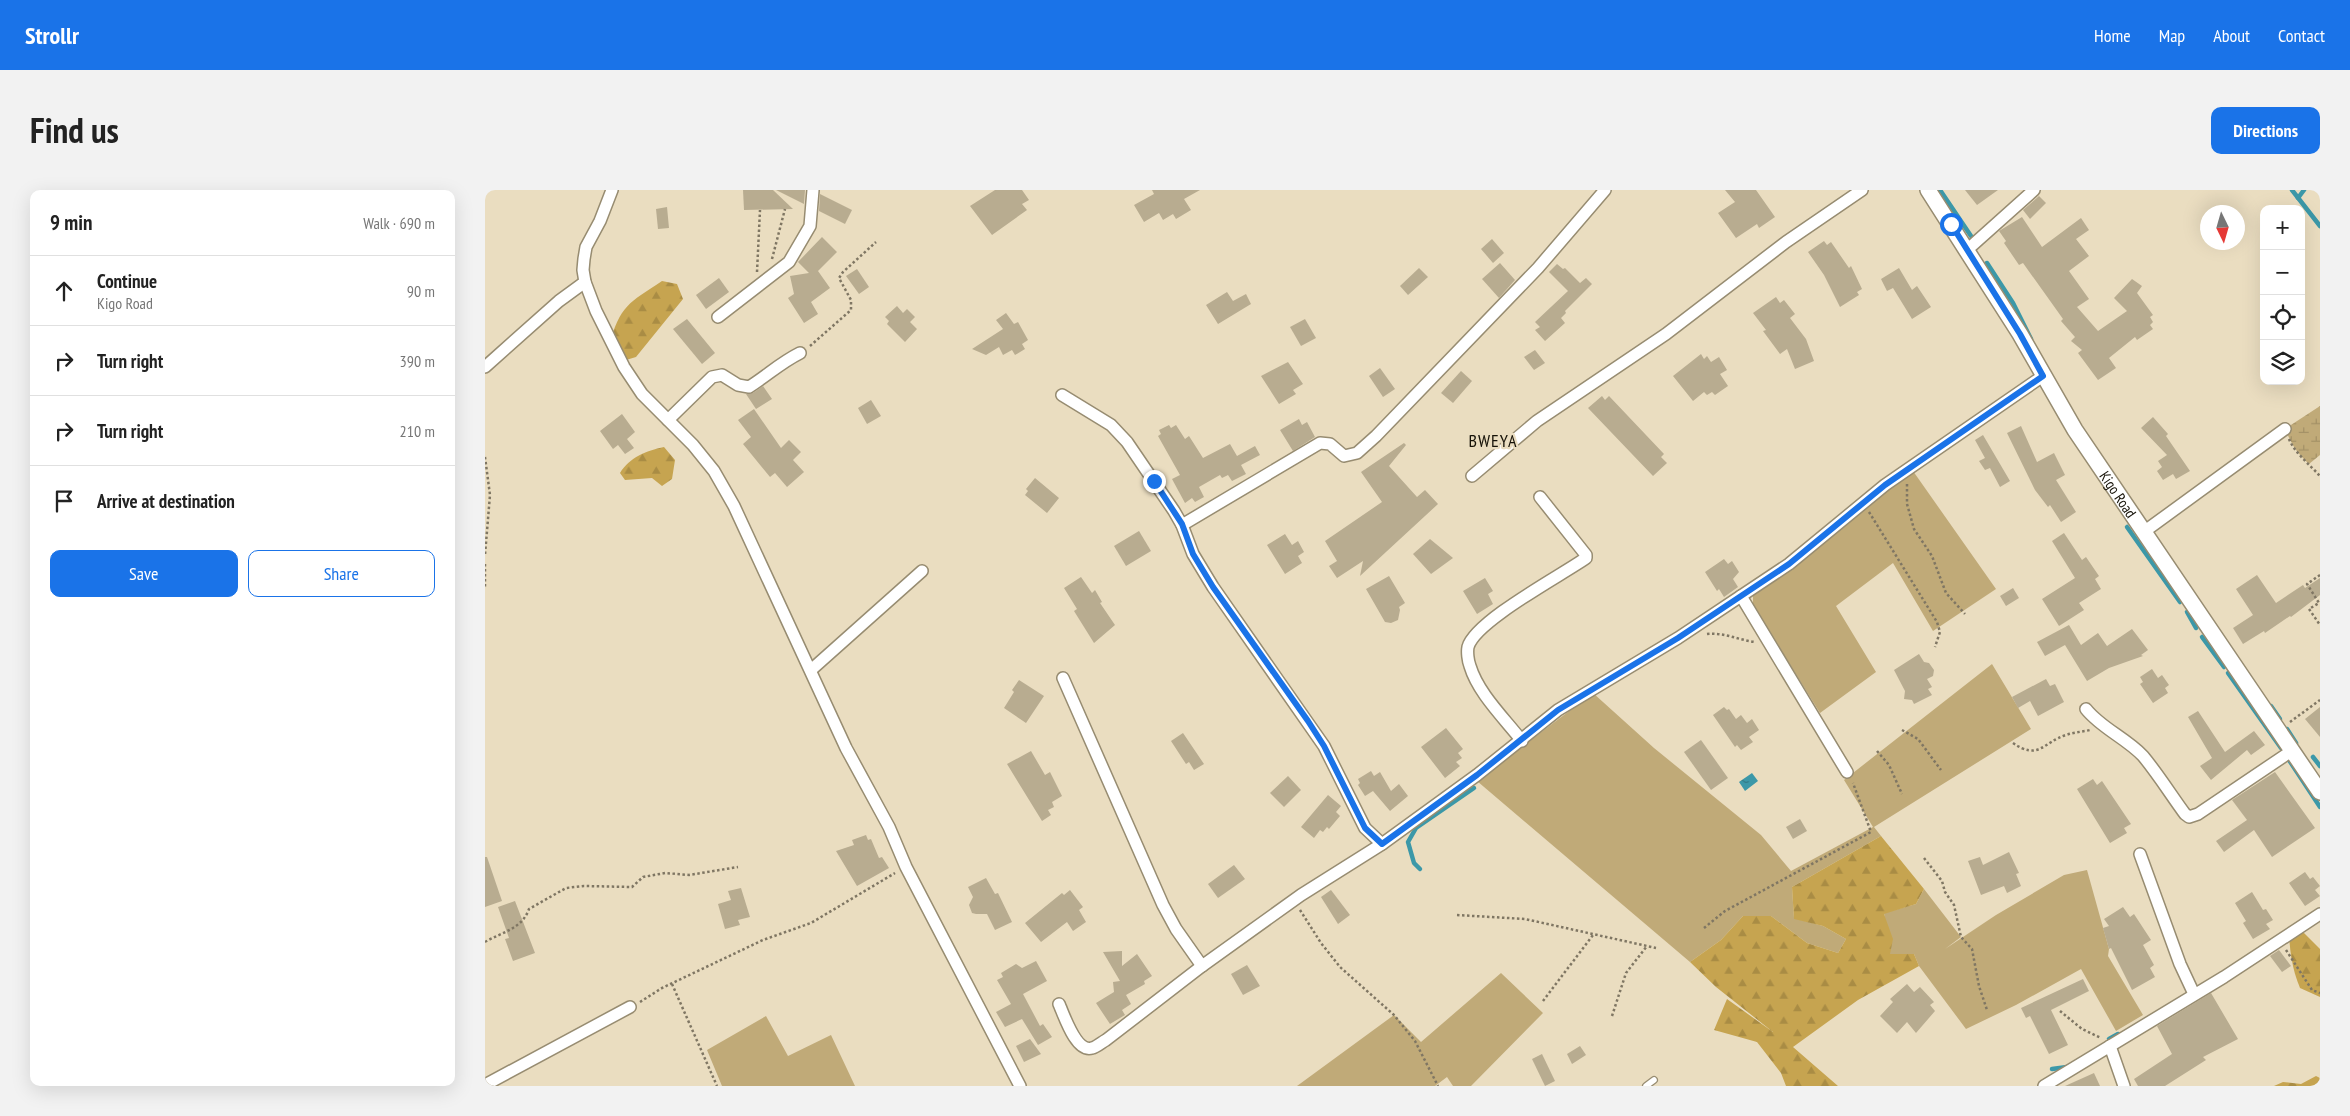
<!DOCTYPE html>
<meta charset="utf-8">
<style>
body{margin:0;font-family:"PT Sans Narrow",sans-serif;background:#f2f2f2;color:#222}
.controls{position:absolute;right:15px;top:15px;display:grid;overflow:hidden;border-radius:10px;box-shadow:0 5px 20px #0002}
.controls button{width:45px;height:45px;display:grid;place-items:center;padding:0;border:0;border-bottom:1px solid #e0e0e0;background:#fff;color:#222;font:25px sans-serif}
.compass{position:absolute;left:1715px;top:15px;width:45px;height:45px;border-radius:50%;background:#fff;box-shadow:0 5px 20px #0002;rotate:175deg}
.stop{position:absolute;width:15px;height:15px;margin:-11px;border:4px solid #1a73e8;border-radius:50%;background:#fff}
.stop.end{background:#1a73e8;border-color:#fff;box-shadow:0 1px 5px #0008}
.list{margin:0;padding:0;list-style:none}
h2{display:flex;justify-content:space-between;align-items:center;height:65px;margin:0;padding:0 20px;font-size:21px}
h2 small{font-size:16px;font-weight:400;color:#767676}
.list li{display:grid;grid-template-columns:32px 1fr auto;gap:15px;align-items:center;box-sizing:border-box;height:70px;padding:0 20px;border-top:1px solid #e0e0e0}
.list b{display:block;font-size:19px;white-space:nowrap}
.list p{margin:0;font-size:16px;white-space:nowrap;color:#767676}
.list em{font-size:16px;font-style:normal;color:#767676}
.actions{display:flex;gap:10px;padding:15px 20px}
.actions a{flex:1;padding:11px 0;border:1px solid #1a73e8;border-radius:10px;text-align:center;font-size:18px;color:#1a73e8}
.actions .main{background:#1a73e8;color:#fff}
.icon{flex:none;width:28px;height:28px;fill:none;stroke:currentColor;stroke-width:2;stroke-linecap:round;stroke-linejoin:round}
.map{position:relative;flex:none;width:1835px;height:896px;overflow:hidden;border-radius:10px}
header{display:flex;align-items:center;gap:30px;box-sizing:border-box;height:70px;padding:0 25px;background:#1a73e8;color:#fff}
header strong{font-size:24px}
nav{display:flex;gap:28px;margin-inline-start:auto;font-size:18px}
.intro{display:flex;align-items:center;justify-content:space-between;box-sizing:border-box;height:120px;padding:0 30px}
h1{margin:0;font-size:35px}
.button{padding:12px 22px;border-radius:10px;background:#1a73e8;color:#fff;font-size:18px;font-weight:700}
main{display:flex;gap:30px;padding:0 30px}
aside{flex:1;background:#fff;border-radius:10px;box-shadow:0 5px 20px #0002}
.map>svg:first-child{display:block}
.green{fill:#c0aa78}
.forest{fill:url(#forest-firs)}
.wetland{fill:url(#wetland-marsh)}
.water{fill:url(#water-ripples)}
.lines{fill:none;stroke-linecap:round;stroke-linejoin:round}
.stream{stroke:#3c98a8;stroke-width:4.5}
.building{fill:#b8ac90}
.service-casing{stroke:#978c71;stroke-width:8}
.minor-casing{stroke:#978c71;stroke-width:14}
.tertiary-casing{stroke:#978c71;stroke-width:18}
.path{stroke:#7f7663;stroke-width:2.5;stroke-dasharray:2.5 2.5;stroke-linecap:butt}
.service{stroke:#fff;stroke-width:5.5}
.minor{stroke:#fff;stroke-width:11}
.tertiary{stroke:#fff;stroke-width:15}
.route{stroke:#1a73e8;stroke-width:6}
.labels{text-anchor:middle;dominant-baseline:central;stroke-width:4.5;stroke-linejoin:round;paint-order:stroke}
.street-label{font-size:15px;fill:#161208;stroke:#eaddc0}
.quarter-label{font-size:18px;letter-spacing:1px;fill:#161208;stroke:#eaddc0}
</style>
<header>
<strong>Strollr</strong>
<nav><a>Home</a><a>Map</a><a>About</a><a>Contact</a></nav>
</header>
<div class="intro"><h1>Find us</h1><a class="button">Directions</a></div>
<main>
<aside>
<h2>9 min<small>Walk · 690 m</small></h2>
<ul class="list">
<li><svg class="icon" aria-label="ahead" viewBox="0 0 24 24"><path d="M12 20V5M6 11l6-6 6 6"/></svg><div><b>Continue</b><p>Kigo Road</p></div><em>90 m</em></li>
<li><svg class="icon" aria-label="right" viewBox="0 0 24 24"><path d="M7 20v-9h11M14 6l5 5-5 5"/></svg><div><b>Turn right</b></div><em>390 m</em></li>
<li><svg class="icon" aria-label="right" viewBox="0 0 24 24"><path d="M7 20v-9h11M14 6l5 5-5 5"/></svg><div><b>Turn right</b></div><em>210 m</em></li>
<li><svg class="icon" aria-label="arrive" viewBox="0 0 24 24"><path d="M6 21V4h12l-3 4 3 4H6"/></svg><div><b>Arrive at destination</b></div></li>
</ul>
<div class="actions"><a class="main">Save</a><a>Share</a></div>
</aside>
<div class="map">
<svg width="1835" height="896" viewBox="0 0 1835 896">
<defs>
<pattern id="forest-firs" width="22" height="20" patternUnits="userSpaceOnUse" patternTransform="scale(1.25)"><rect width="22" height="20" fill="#c6a450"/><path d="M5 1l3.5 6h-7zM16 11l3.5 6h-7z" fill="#a98c44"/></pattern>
<pattern id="wetland-marsh" width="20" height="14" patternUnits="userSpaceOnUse" patternTransform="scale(1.25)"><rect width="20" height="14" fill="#c0aa78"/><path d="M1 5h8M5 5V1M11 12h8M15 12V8" fill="none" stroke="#a49166"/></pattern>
<pattern id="water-ripples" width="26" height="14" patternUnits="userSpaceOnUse" patternTransform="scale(1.25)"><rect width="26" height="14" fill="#3c98a8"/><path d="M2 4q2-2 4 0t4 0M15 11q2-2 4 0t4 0" fill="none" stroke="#317b87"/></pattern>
</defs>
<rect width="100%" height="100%" fill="#eaddc0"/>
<!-- green -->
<g class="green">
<polygon points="1428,281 1511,399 1448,441 1408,373 1351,416 1391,482 1335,523 1268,415 1268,405"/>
<polygon points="1507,474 1546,539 1389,637 1396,646 1307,697 1309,728 1338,736 1361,749 1353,763 1322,753 1286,726 1258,726 1236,750 1205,772 992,591 1108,503 1169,558 1276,645 1306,681 1388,637 1359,590"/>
<polygon points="1602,680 1624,759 1623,766 1658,825 1631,841 1596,779 1531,815 1481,839 1434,776 1429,764 1405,765 1399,723 1431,714 1439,699 1476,747 1460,759 1511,725 1579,685"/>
<polygon points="1016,783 1058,823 986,896 968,896 962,887 950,896 812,896 909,825 936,852"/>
<polygon points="281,826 303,866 346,845 370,896 237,896 222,860"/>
</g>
<!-- forest -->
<g class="forest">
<path d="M 177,91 L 192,94 L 198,109 L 151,167 L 141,170 L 124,156 C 135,115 144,113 177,91 Z"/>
<path d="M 179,257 L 190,270 L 187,289 L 177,296 L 167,288 L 140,290 L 135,283 C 145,267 161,261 179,257 Z"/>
<polygon points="1396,646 1439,699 1431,714 1399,724 1408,749 1405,764 1429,764 1434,776 1373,810 1308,857 1353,896 1301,896 1296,883 1272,852 1229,840 1242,809 1288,842 1231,797 1205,772 1236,750 1258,726 1286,726 1322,753 1353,763 1361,749 1338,736 1309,729 1307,697"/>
<path d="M 1804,737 L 1817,741 L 1835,759 L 1835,807 L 1815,798 C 1807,779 1804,758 1804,737 Z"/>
<polygon points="1831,886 1835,888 1835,896 1789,896 1798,892 1816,894"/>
</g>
<!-- wetland -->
<path class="wetland" d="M 1835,216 L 1835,265 L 1824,274 C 1811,262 1807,255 1800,239 Z"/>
<!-- water -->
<polygon class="water" points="1267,583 1273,591 1260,601 1254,592"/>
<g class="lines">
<!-- stream -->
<g class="stream">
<polyline points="1455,0 1486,46"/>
<polyline points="1807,0 1835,36"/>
<polyline points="1813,8 1819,0"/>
<polyline points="1502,73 1528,113 1546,149"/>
<polyline points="1642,337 1695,412"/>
<polyline points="1702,422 1711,438"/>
<polyline points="1717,447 1739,477"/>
<polyline points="1743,483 1796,558"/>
<polyline points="1786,516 1795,529"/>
<polyline points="1802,539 1811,553"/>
<polyline points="1828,567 1835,576"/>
<polyline points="1804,570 1835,617"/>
<polyline points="935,679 929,673 923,652 931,638 989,598"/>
<polyline points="1624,849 1633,844"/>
<polyline points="1567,879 1582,877"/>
</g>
</g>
<!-- building -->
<g class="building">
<polygon points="258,0 288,0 308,19 259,20"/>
<polygon points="291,0 320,0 319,14"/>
<polygon points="510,0 537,0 544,10 537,14 542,20 507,45 485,16"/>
<polygon points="667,0 715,0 699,9 706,20 691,29 688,24 678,30 674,23 659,32 649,15 669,4"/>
<polygon points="1240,0 1271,0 1290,27 1274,38 1272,34 1251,48 1233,23 1250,12"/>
<polygon points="1480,0 1513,0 1492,15"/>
<polygon points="335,4 367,20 360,34 334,21"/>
<polygon points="1554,6 1561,13 1545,29 1538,20"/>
<polygon points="182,17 184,38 173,39 171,19"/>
<polygon points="1537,27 1557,57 1596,28 1604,40 1591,49 1604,66 1584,81 1604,109 1592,117 1613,141 1642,121 1629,108 1647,89 1657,96 1652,103 1668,125 1665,127 1668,132 1665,135 1668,139 1652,150 1650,147 1624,168 1631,178 1613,190 1593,163 1597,160 1586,151 1590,147 1576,131 1578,129 1538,73 1534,75 1519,53 1521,51 1514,41"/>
<polygon points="337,47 352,62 333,81 345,98 326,112 333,124 319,133 303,108 309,104 305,86 324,83 313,72"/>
<polygon points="1007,49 1019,63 1008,73 996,59"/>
<polygon points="1339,51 1342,55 1346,52 1364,78 1366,76 1377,99 1372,102 1374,105 1355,117 1339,85 1323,62"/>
<polygon points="1015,73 1030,90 1014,108 997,89"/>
<polygon points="1072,74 1078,79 1080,78 1095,93 1101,88 1107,94 1080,121 1081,123 1076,128 1080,133 1060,151 1050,140 1055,137 1050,132 1083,101 1064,82"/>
<polygon points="934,78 943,87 923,105 915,96"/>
<polygon points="1414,78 1427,100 1432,96 1446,117 1427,129 1408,98 1402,101 1396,89"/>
<polygon points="372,79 384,97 374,104 361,86"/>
<polygon points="234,88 244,102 221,119 211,105"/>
<polygon points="742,102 748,111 761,104 766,114 733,134 721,115"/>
<polygon points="1291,107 1295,113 1299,110 1310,124 1305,128 1321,149 1329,171 1310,179 1302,159 1295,164 1278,141 1281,140 1268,123"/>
<polygon points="412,116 418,123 422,119 430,127 425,132 432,139 420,152 402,134 404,131 400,127"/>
<polygon points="521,123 529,134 533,132 543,150 537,154 540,159 530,165 527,160 518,165 514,157 501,165 487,159 518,139 511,130"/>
<polygon points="202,129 230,163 217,174 188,139"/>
<polygon points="820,129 831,148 816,156 805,137"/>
<polygon points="1050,160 1060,173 1049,180 1039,167"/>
<polygon points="1216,164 1219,169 1222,166 1226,172 1234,167 1242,180 1235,184 1243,196 1230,205 1227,202 1222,205 1219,202 1208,211 1188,186"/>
<polygon points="803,172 818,194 808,200 811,204 794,214 776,186"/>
<polygon points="895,178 910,199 898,207 884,186"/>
<polygon points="976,181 987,191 968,213 956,203"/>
<polygon points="278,196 287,209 271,219 261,204 268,203"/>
<polygon points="1117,206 1120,210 1124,206 1179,264 1176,267 1182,273 1168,286 1103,218"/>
<polygon points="386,210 396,226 382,234 373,218"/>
<polygon points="269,219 296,258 304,250 316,262 308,270 319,282 302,297 290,283 285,287 258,254 266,247 253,230"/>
<polygon points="137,224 150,242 142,249 149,258 140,264 133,255 128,259 115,241"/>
<polygon points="1668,227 1683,244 1681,246 1705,281 1691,289 1688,284 1678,290 1672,281 1677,277 1673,271 1682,265 1656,238"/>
<polygon points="814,229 817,235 822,232 830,247 808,261 795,240"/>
<polygon points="684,235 686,238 691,235 700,249 704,246 718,268 745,254 752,266 770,256 775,265 756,275 761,284 747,291 743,285 737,288 735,285 714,297 719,307 710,312 707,308 700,313 687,289 695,285 673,246 676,244 674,240"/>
<polygon points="1536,236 1552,272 1569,263 1580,285 1571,290 1591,322 1576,332 1565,315 1563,317 1550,300 1522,243"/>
<polygon points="1498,245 1525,291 1515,297 1505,278 1500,280 1494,271 1500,268 1490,250"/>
<polygon points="919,253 921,255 904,276 932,307 940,300 953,314 875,386 878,371 852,388 844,376 852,371 840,351 897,312 876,282"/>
<polygon points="550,288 574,308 562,323 540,305 543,301 541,299"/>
<polygon points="654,341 666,361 641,376 629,356"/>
<polygon points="1579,343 1597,370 1601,367 1614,386 1610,389 1616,399 1594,413 1599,420 1574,436 1557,409 1590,388 1567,351"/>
<polygon points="800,344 807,355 813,351 819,362 813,366 817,373 800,384 782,355"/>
<polygon points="945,349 968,368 946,384 928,364"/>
<polygon points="1239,369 1243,374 1247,371 1254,382 1248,389 1253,397 1239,407 1234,399 1232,401 1220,382"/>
<polygon points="1772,385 1791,413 1818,395 1820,398 1835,388 1835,405 1806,427 1805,426 1780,443 1779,441 1758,454 1748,438 1768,425 1751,399"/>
<polygon points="904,386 920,413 914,417 915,420 913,430 906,433 900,432 881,399"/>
<polygon points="596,387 607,403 610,400 617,412 615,413 630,435 609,453 589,421 592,419 579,398"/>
<polygon points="1000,388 1008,401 1003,404 1008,414 992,424 978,401"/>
<polygon points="1528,398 1534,408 1521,416 1515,406"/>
<polygon points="1584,435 1596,455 1613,443 1622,456 1647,439 1663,460 1656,465 1658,466 1624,478 1602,491 1580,455 1560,466 1552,452"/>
<polygon points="1434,464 1439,472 1444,473 1449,480 1448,486 1442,489 1447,497 1443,499 1447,505 1429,514 1427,510 1419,509 1420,501 1409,480"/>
<polygon points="1667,479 1673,488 1677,485 1684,495 1680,498 1683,503 1668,513 1655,494 1658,492 1655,487"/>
<polygon points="1561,489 1565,496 1570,494 1579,512 1553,526 1545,511 1533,518 1527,507"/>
<polygon points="534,490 559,506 541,533 519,518 529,502 527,500"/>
<polygon points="1239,517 1242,520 1244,519 1251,529 1256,525 1262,533 1267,529 1274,540 1264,547 1268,552 1256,560 1252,555 1250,557 1228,525"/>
<polygon points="1835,517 1835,547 1820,529"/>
<polygon points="1713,521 1740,562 1769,541 1780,555 1766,565 1762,560 1726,590 1715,576 1727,568 1703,527"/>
<polygon points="961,538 978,559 973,563 977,568 971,572 975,576 960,588 936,557"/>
<polygon points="698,543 719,574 709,580 704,572 701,574 686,551"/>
<polygon points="1216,550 1243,588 1226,600 1199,562"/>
<polygon points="546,561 560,585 565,582 577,606 567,612 569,617 563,620 566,625 557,631 522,574"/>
<polygon points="886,581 889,586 895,582 906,601 914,594 923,606 905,621 888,601 880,606 873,595 875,593 873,589"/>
<polygon points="1790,582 1830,638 1787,667 1769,640 1739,662 1731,651 1762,630 1747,610"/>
<polygon points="803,586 816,600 799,617 785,603"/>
<polygon points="1608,589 1612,595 1617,591 1646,634 1639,638 1642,643 1625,653 1592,599"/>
<polygon points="843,605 856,616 851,622 855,626 844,639 842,637 838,642 835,640 829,648 816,637"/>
<polygon points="1315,629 1322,641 1308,649 1301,637"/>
<polygon points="381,645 383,650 386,649 394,668 397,667 404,678 372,696 351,661 369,655 367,650"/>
<polygon points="1524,662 1534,683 1531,684 1536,696 1522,703 1519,696 1496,705 1483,671 1495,667 1498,675"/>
<polygon points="0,667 2,667 17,711 0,717"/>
<polygon points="749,675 760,689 733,708 723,694"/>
<polygon points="1820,682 1825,689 1828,687 1835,696 1830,700 1835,706 1820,716 1804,693"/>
<polygon points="501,688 510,704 513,703 527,732 510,740 502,724 491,724 487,723 484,715 488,707 483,697"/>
<polygon points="256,698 265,727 253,730 255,735 240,739 233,714 246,710 243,701"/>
<polygon points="585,700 598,717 594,720 601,732 588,741 582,732 556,752 540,733 577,703 579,705"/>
<polygon points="846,700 865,725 853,734 836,707"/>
<polygon points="1767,702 1778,720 1781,719 1788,730 1781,734 1785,739 1768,749 1758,733 1761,731 1750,713"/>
<polygon points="30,711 50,763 28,771 20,749 24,748 13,717"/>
<polygon points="1638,717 1645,727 1649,724 1666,750 1658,755 1669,775 1665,778 1670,787 1647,800 1626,758 1624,759 1618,738 1624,736 1619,729"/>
<polygon points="1794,760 1806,776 1797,782 1785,766"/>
<polygon points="637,761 637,776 652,764 667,786 659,791 660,794 641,805 646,814 637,820 640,825 625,834 611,813 629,802 628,792 635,791 618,762"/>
<polygon points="551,771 562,791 538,804 555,836 558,834 567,847 553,855 537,829 520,837 511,822 526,814 512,790 518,787 516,783 531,774 537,778"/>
<polygon points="762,775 775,796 758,805 746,784"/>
<polygon points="1598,789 1604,801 1566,820 1583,855 1564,864 1545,826 1541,828 1536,818"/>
<polygon points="1422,794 1429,802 1435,797 1449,812 1445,815 1450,821 1431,843 1422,832 1412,843 1395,826 1408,812 1405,809"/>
<polygon points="1726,803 1753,849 1718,867 1721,870 1680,896 1653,896 1649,889 1687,864 1672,836"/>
<polygon points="545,849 556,864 539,872 531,856"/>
<polygon points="1095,856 1101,865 1087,874 1082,864"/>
<polygon points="1057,864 1070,891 1060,896 1047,869"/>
<polygon points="1609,883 1615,896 1580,896"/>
</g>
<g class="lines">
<!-- service casing -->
<g class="service-casing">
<polyline id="service" points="1161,896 1169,890"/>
</g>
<!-- minor casing -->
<g class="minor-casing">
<g id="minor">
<polyline points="127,0 115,31 101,57 99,69 98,80 100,92 111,121 139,177 157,204 208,255 229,281 249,316 361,558 404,637 421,677 535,896"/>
<polyline points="1482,60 1549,0"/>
<polyline points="233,127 304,72 325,36 328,0"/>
<polyline points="0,177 74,111 100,92"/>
<polyline points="577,205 626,235 642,252 689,321 697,335 708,364 728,397 839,556 880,638 897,654"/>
<path d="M 183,230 L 227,187 L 237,185 L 253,195 L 264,197 C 283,185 295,173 315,163"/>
<polyline points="987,286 1052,231 1181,144 1301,52 1377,0"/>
<polyline points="697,335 835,253 845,254 859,266 872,263 891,246 1053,78 1120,0"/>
<polyline points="1660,341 1800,239"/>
<polyline points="1256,406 1362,582"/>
<polyline points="326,480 437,381"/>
<polyline points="578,488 678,715 691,739 717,776"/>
<path d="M 1601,519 C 1616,538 1641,548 1658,566 C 1673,584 1686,605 1700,624 L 1704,627 L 1713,624 L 1808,560"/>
<path d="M 1037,551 C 1019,528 993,503 985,476 C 983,471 982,462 983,457 C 990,431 1077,385 1101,368 L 1101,365 L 1055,307"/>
<polyline points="1655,664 1695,774 1709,804"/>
<path d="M 574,814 C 579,825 591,863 607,858 C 612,857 617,852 621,850 L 717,776 L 816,705 L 897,654 L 992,585 L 1073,520 L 1193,448 L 1304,374 L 1400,295 L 1558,186"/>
<polyline points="1625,856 1639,896"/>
<polyline points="0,895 145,817"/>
<polyline points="1559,896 1739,787 1835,724"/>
</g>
</g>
<!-- tertiary casing -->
<g class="tertiary-casing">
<g id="tertiary">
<path id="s1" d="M 1443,0 L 1535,144 L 1590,240 L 1835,602"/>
</g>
</g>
<!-- path -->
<g class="path">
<polyline points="287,69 300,19"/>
<polyline points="272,82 275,20"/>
<polyline points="325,156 366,120 366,110 354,88 358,82 391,52"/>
<path d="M 1804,249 C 1809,262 1825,275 1835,286"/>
<polyline points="0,267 5,305 0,365"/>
<polyline points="1422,294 1422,314 1429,339 1447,366 1461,403 1480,424"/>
<polyline points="1384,322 1452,432 1455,442 1450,457"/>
<polyline points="0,374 0,398"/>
<polyline points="1835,385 1822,394 1834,413 1824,419 1835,435"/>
<path d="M 1222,444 C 1238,442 1254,450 1270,452"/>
<polyline points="1805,532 1835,510"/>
<polyline points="1417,540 1433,549 1456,580"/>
<path d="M 1528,553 C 1554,571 1558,552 1581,545 C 1589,542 1597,542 1605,540"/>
<polyline points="1392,561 1404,575 1417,604"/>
<polyline points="1439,668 1457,691 1460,702 1469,715 1476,747 1487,759 1494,796 1502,820"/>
<polyline points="815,720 836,753 855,777 909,825 930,851 953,896"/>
<polyline points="972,725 1040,729 1171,758"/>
<polyline points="1219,738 1240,721 1386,642 1368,593"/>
<path d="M 0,752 C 17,742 37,739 44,719 L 81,698 L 99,696 L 147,697 L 158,687 L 180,683 L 204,685 L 253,677"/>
<polyline points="1801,760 1827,800 1835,803"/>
<polyline points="187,794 232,896"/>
<polyline points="1058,811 1108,745"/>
<polyline points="155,812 177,798 278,750 326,733 410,683"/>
<polyline points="1575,821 1597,839 1616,848"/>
<polyline points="1127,826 1141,783 1162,756"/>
</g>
<!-- service -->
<use href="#service" class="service"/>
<!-- minor -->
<use href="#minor" class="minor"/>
<!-- tertiary -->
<use href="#tertiary" class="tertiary"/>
</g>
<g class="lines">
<!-- route -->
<polyline class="route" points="669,291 697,334 708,364 728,397 823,531 839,556 880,638 897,654 992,585 1073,520 1193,448 1304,374 1400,295 1558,186 1535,144 1466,34"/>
</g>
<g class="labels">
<!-- street labels -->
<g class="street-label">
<text stroke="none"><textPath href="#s1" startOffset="359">Kigo Road</textPath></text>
</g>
<!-- quarter labels -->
<g class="quarter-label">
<text x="1008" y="250">BWEYA</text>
</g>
</g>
</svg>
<div class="controls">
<button>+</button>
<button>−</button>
<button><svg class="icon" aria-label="locate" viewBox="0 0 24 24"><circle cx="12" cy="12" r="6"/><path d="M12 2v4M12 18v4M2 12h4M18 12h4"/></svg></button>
<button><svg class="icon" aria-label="layers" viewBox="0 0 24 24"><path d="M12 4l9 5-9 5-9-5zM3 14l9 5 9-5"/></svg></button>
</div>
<svg class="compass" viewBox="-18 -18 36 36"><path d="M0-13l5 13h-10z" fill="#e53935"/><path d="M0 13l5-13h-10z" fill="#767676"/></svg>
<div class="stop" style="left:1466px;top:34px"></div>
<div class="stop end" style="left:669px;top:291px"></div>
</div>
</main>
